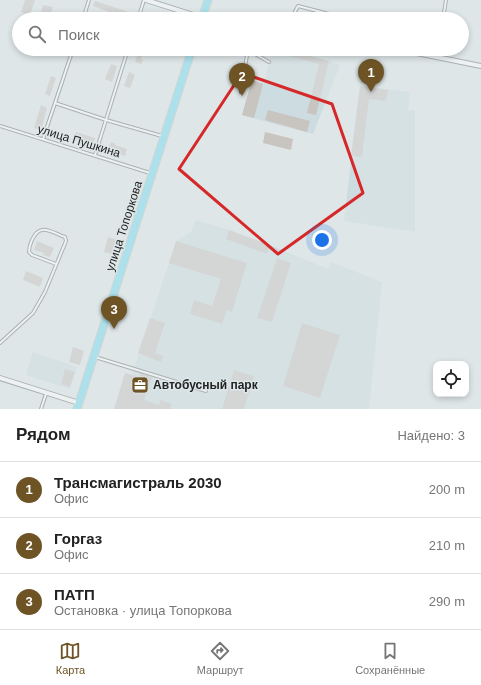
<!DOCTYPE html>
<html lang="ru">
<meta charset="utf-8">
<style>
body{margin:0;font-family:Arial,sans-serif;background:#f2f2f2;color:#222}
.controls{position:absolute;right:12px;bottom:12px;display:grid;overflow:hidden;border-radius:8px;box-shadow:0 2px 6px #0003}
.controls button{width:36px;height:36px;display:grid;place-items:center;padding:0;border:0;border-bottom:1px solid #e0e0e0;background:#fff;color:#222;font:20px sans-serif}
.you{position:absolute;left:322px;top:240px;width:14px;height:14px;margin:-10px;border:3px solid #fff;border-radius:50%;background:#1a73e8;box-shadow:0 0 0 6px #1a73e833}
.badge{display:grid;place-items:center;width:26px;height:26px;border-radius:50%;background:#6e5425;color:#fff;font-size:13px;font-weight:700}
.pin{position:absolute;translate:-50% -33px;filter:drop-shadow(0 1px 2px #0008)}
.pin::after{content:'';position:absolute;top:21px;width:14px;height:12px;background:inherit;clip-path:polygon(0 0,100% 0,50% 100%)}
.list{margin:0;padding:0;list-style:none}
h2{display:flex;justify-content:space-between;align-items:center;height:52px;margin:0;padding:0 16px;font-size:17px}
h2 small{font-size:13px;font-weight:400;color:#767676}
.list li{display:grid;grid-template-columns:26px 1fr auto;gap:12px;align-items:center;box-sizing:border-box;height:56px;padding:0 16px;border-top:1px solid #e0e0e0}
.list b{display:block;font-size:15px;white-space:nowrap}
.list p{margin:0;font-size:13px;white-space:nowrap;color:#767676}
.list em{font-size:13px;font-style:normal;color:#767676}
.icon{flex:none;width:22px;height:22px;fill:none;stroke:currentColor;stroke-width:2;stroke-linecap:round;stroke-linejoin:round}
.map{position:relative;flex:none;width:481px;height:409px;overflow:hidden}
.search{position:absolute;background:#fff;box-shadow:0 2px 6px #0003;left:12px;right:12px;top:12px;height:44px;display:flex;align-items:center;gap:10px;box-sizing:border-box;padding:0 14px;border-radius:22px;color:#767676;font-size:15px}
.sheet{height:220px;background:#fff}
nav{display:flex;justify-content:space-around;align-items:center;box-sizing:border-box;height:56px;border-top:1px solid #e0e0e0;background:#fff;font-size:11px;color:#767676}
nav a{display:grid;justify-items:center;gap:2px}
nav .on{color:#6e5425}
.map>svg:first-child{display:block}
.built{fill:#ccdce0}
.building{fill:#c8c4bf}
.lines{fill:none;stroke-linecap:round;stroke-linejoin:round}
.service-casing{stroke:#6c7374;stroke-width:4}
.minor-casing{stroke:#6c7374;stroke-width:6}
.trunk-casing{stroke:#c1c2c2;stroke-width:9}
.service{stroke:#fff;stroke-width:2}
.minor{stroke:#fff;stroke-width:4}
.trunk{stroke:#70dcf0;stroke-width:7}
.marked{fill:none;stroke:#d62828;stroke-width:3;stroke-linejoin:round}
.labels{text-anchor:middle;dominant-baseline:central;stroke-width:3;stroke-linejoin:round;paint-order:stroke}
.street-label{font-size:12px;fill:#212425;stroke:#dee6e7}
.poi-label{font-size:12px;font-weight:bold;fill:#212425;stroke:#dee6e7;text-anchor:start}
</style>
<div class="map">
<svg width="481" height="409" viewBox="0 0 481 409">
<rect width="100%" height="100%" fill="#dee6e7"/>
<!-- built -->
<g class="built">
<polygon points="272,49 284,49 340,65 313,134 242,115 252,80 264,83"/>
<polygon points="360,86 410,92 408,110 415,110 415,232 344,221"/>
<polygon points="196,220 229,230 270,245 328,269 331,262 382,282 369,409 127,409 122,382 125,373 132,375 176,241 191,232"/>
<polygon points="33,352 77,367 70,389 26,375"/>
</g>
<!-- building -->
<g class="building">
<polygon points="25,0 35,0 30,15 21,12"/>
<polygon points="95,1 135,14 133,19 128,19 93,6"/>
<polygon points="43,5 53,7 49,19 39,19"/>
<polygon points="131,49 144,49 141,59 143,60 141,64 135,62 138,52"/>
<polygon points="266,49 284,49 329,61 316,115 307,113 319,64 266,50"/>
<polygon points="111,64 117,66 112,82 105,79"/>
<polygon points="129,72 135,75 130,88 124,86"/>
<polygon points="51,76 56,78 50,96 45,94"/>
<polygon points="252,80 263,84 254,118 242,115"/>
<polygon points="360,86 388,90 386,101 369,99 362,157 351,156"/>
<polygon points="41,105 47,108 41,130 34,128"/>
<polygon points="268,110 310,121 307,132 265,120"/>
<polygon points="76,132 95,138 92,146 73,139"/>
<polygon points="265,132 293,139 291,150 263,143"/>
<polygon points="111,142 116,144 115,145 127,149 125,156 108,151"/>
<polygon points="229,230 270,245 267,254 226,239"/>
<polygon points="108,237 120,241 115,255 104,252"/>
<polygon points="37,241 54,248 50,257 43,255 44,253 34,250"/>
<polygon points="176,241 247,263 232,312 227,310 222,324 190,314 194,300 212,306 221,279 169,263"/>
<polygon points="277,258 291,263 272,322 257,318"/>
<polygon points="26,271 43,278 40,287 23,280"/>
<polygon points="150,318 165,323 155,353 163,356 161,362 138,353"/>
<polygon points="302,323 340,335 320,398 283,386"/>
<polygon points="73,347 84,351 80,365 69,362"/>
<polygon points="65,369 75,372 70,387 61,384"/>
<polygon points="234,370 254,376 244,409 222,409"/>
<polygon points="125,373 139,377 140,373 152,377 144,400 159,405 160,400 172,404 170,409 114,409"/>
</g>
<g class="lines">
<!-- service casing -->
<g class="service-casing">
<g id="service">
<polyline points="83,19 89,0"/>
<polyline points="138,19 144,0"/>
<polyline points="291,19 298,6 329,14 331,19"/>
<polyline points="443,19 446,0"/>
<polyline points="248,50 269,62"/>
<polyline points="436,57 437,49"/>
<polyline points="241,92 248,49"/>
<polyline points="55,103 106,120 162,136"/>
<polyline points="0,126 150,173"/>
<polyline points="43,139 73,49"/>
<polyline points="95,155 128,49"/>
<path d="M 0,343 L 33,313 L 45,292 L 66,241 L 65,237 C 51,232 40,222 32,240 C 30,244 29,247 29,252 L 32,255 L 56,264"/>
<polyline points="95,357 206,391"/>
<polyline points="41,409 46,394"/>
</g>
</g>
<!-- minor casing -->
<g class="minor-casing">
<g id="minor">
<polyline points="146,0 206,19"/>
<polyline points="397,49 481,66"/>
<polyline points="0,378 79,403"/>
</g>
</g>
<!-- trunk casing -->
<g class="trunk-casing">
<g id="trunk">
<polyline points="202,19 208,0"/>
<polyline points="77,409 192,49"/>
</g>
</g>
<!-- service -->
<use href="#service" class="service"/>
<!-- minor -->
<use href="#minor" class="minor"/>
<!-- trunk -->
<use href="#trunk" class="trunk"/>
</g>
<!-- marked area -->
<path d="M0 0H481V409H0ZM 242,73 L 332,104 L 363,193 L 278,254 L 179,169 Z" fill="#dee6e7" fill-opacity=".55" fill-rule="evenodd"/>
<path class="marked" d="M 242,73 L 332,104 L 363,193 L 278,254 L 179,169 Z"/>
<!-- icons -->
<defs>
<g id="office-square" transform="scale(0.9)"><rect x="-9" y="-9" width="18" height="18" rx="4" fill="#6e5425" stroke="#dee6e7"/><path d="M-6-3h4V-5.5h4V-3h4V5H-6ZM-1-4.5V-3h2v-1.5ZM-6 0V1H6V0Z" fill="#fff"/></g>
</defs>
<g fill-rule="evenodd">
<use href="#office-square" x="140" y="385"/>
</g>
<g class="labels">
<!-- street labels -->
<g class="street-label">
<text transform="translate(79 141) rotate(17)">улица Пушкина</text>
<text transform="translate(124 226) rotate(-72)">улица Топоркова</text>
</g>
<!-- poi labels -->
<g class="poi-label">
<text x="153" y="385">Автобусный парк</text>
</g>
</g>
</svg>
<div class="controls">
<button><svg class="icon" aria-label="locate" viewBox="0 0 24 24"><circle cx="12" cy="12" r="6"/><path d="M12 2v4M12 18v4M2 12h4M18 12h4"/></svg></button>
</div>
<div class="you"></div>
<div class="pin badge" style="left:371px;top:92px">1</div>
<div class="pin badge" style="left:242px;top:96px">2</div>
<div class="pin badge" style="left:114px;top:329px">3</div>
<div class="search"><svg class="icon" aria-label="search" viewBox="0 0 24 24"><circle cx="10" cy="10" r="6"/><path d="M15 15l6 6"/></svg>Поиск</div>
</div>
<section class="sheet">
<h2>Рядом<small>Найдено: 3</small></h2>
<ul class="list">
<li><span class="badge">1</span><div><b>Трансмагистраль 2030</b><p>Офис</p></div><em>200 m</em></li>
<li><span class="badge">2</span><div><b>Горгаз</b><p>Офис</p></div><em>210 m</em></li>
<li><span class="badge">3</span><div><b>ПАТП</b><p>Остановка · улица Топоркова</p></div><em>290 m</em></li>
</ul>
</section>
<nav>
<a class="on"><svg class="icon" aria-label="map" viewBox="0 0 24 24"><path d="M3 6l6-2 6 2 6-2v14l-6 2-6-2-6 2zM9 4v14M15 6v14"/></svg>Карта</a>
<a><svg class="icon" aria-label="directions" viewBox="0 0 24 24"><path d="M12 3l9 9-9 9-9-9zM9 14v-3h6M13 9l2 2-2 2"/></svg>Маршрут</a>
<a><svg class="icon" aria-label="saved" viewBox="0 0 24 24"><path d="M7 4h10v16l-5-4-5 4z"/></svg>Сохранённые</a>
</nav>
